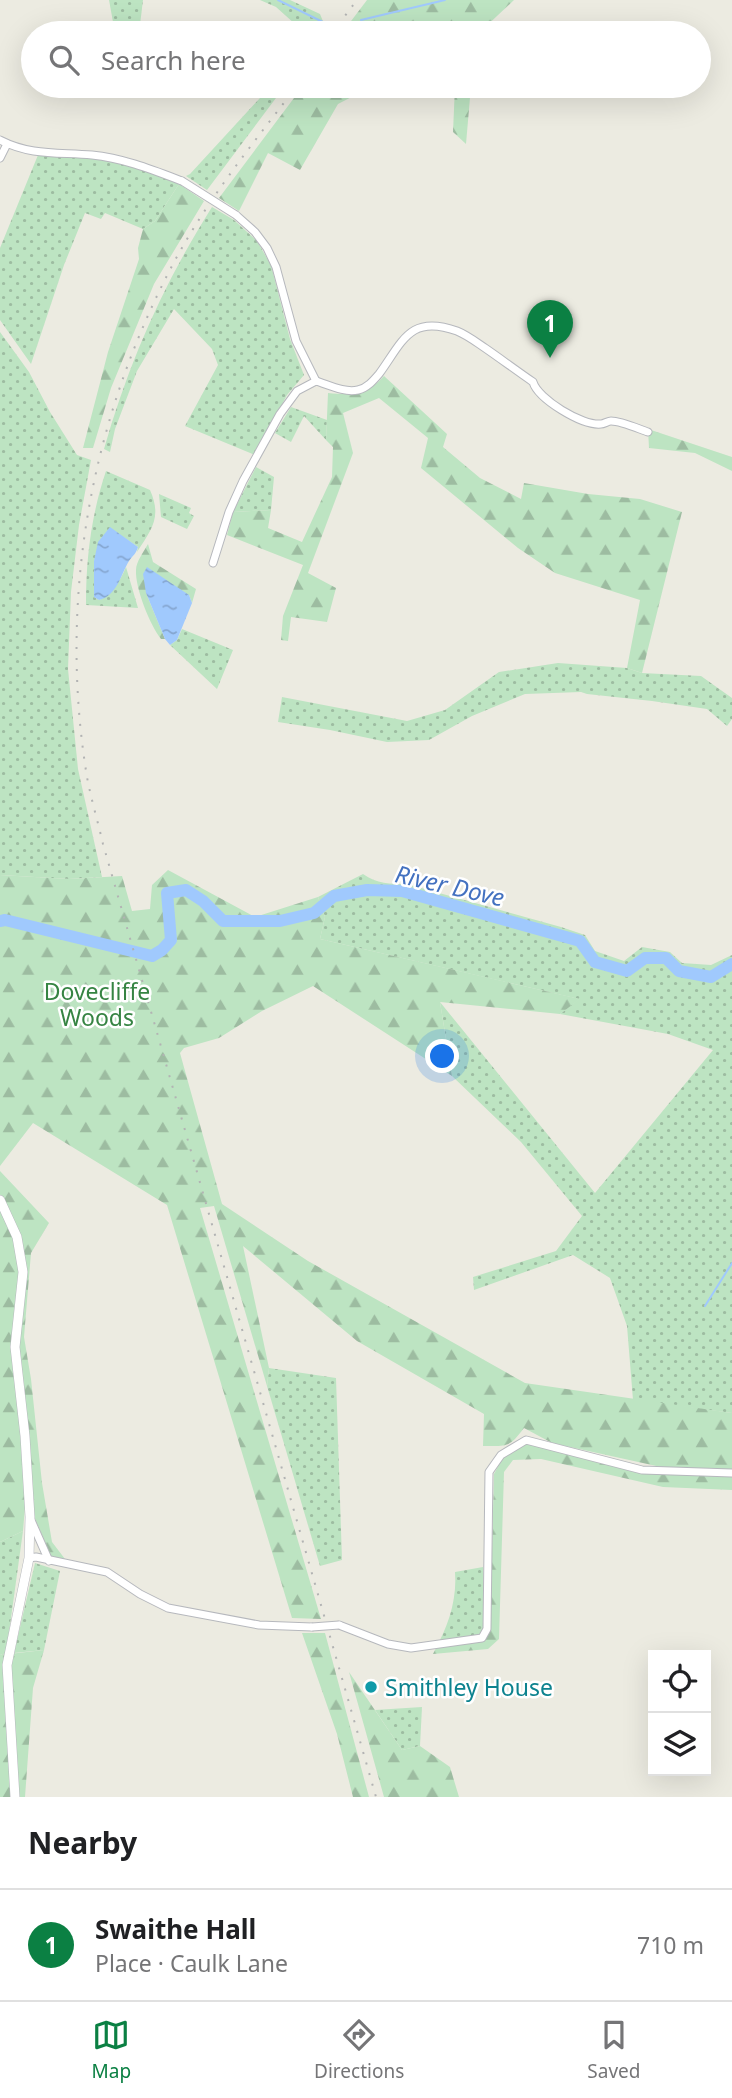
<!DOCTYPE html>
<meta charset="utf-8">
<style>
body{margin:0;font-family:"Noto Sans",sans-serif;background:#f2f2f2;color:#202124}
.controls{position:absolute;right:21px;bottom:21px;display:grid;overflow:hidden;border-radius:0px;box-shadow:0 7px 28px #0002}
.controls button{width:63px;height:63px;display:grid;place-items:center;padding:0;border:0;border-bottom:2px solid #e0e0e0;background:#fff;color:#202124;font:35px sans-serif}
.you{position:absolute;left:443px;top:1057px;width:24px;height:24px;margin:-18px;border:5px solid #fff;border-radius:50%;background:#1a73e8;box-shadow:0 0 0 10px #1a73e833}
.badge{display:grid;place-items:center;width:46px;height:46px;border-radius:50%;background:#0b8043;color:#fff;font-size:23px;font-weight:700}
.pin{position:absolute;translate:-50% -58px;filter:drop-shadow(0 2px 4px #0008)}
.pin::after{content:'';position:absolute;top:37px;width:24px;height:21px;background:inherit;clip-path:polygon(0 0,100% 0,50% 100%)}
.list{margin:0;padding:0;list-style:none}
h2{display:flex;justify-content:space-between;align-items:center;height:91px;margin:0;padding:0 28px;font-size:30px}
h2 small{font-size:23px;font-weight:400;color:#757577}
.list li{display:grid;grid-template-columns:46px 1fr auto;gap:21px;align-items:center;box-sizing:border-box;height:112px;padding:0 28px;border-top:2px solid #e0e0e0}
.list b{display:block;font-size:26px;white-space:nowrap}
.list p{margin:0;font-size:23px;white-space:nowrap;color:#757577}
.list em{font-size:23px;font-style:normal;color:#757577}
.icon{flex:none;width:38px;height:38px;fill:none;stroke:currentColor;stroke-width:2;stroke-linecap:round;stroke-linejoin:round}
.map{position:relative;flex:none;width:732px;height:1797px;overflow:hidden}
.search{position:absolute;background:#fff;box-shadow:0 7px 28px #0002;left:21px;right:21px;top:21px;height:77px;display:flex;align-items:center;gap:18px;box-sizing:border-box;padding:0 24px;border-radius:38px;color:#757577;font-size:26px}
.sheet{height:203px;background:#fff}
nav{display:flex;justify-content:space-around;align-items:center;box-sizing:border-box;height:98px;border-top:2px solid #e0e0e0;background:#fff;font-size:19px;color:#757577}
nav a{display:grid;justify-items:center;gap:4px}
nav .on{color:#0b8043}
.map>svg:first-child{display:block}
.grass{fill:url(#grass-dots)}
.forest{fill:url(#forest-firs)}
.water{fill:url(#water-ripples)}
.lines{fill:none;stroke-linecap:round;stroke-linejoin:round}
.stream{stroke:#a0c9fd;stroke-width:2}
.river{stroke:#a0c9fd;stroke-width:12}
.minor-casing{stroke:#b6b8bd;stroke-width:9}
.tertiary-casing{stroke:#b6b8bd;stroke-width:10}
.minor{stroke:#fff;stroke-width:7}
.tertiary{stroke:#fff;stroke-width:9}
.rail{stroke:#b2b3b3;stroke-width:2;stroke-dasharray:2 9;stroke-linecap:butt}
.minor-bridge-casing{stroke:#b6b8bd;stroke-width:9;stroke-linecap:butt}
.minor-bridge{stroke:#fff;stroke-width:7}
.culture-dot{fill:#0f9aa8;stroke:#fff;stroke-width:2.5}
.labels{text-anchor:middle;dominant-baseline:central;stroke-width:5;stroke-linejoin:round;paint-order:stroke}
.park-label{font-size:23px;fill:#368443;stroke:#fff}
.culture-label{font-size:23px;fill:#0d838f;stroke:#fff;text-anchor:start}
.water-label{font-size:24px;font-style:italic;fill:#4371c0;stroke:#fff}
</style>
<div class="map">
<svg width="732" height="1797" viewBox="0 0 732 1797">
<defs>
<pattern id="grass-dots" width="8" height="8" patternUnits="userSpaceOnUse" patternTransform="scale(1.75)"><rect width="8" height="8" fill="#bde4c2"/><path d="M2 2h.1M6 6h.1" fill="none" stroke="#9dbca1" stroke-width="1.8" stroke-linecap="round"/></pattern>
<pattern id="forest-firs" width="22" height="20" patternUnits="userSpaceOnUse" patternTransform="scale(1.75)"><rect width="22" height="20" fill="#bde4c2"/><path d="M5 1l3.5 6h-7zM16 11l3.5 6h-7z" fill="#9dbca1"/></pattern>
<pattern id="water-ripples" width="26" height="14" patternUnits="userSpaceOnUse" patternTransform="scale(1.75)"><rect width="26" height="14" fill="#a0c9fd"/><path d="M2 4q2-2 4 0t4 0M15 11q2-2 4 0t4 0" fill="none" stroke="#85a6d0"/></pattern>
</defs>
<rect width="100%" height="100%" fill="#ecebe1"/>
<!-- grass -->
<g class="grass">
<polygon points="109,0 143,0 139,33 115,33"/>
<polygon points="260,0 290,0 320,14 327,31 325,33 305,33 276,7"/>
<polygon points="271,86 285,86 207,190 186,176 190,174"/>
<polygon points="38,155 91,156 125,163 179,184 155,221 143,229 105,213 101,219 85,213 64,265 31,364 0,320 0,248"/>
<path d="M 212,207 L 234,220 L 257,241 L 271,265 L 290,339 L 304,375 L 287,395 L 255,455 L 185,426 L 218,365 L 212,349 L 174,309 L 137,371 L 115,429 L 110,452 L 104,449 C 129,361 164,283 212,207 Z"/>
<polygon points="0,332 29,372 50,412 77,455 91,460 79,525 71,592 68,669 78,769 102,877 69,879 0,875"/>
<polygon points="291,407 327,420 326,440 304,416 291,442 275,433"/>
<polygon points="256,467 274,477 271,510 233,512"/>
<path d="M 106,471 L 150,490 C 162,517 152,529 137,552 L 138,547 L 110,528 L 94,561 L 94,597 L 99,600 C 112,595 121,579 126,567 L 138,608 L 86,605 C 86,558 91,516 106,471 Z"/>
<polygon points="159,494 191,508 189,513 194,516 187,529 161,517"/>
<polygon points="182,629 233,650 217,689 170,645 177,640"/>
<polygon points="558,663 627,668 642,673 701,676 732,698 732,719 727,726 707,709 652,701 587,694 581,692 525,694 472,716 429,740 387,742 330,730 278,722 282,697 407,721 445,710 499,672"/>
<path d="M 363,874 C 377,884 390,884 407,884 L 561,927 L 585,935 L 595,951 L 624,961 L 642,947 L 670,952 L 682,963 L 711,965 L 732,955 L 732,1413 L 633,1400 L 627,1326 L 610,1278 L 573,1255 L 474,1290 L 473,1277 L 556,1251 L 582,1216 L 521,1142 L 452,1076 L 440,1002 L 595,1193 L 713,1050 L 668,1034 L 560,1014 L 579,999 L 320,939 L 325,917 L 318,897 Z"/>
<polygon points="269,1368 336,1378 342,1560 320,1566 267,1386"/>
<polygon points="23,1531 6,1654 0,1655 0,1542"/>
<polygon points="35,1563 60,1571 44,1650 14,1653"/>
<path d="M 483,1567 L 484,1628 L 479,1635 L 439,1642 C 450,1621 457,1596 455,1572 Z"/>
<polygon points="422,1707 420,1746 402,1750 375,1710"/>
</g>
<!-- forest -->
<g class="forest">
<polygon points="367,0 514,0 479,33 342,33"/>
<polygon points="303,86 373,86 338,104 300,170 268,153 239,211 219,198"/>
<polygon points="455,86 471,86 466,144 453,132"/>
<polygon points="179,184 204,201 154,284 111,388 93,448 83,448 108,352 139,259 138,248 143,229 155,221"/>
<path d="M 384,376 L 447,434 L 443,447 L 480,478 L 521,499 L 524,483 L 588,494 L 640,499 L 682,512 L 642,673 L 627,668 L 640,600 L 555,573 L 518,548 L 421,468 L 428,438 L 379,398 L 343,413 L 353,453 L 308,573 L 336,588 L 327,622 L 291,617 L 288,641 L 281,640 L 283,616 L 303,565 L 227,535 L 233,512 L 271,510 L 268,528 L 302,542 L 332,477 L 333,447 L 326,440 L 328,393 C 353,395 366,396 384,376 Z"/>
<polygon points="648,429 732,457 732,471 695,453 649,448"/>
<path d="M 148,544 L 153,562 L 196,589 L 192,603 L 189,595 L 146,593 L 165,639 L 161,639 C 150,625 135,588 136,570 C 136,562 144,551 148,544 Z"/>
<path d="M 168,870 L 255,917 L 318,897 L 325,917 L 320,939 L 580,999 L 560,1014 L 440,1002 L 452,1076 L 313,986 L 262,1011 L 219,1038 L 184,1048 L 180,1053 L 222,1204 L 308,1261 L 525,1383 L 732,1413 L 732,1471 L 661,1467 L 552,1443 L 524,1428 C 509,1448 507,1446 483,1446 L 484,1414 L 357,1341 L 243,1246 L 269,1368 L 267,1386 L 214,1206 L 200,1208 L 321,1619 L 292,1618 L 167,1205 L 33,1123 L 0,1166 L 0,875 L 69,879 L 122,876 L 132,911 L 150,909 L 152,885 Z"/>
<polygon points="0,1171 49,1223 31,1253 24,1337 31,1379 42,1483 52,1542 65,1559 51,1556 33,1514 25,1507 23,1531 0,1542"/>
<polygon points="527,1444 642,1473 732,1477 732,1490 663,1487 541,1459 513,1460 504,1472 499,1639 488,1649 433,1654 437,1646 484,1640 490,1629 494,1474 503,1457"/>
<polygon points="302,1633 325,1633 369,1797 353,1797 337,1734"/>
<polygon points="44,1650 33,1688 25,1797 0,1797 0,1655"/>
<polygon points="349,1672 402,1750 420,1746 450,1767 459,1797 384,1797"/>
</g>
<!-- water -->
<g class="water">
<path d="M 110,527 L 138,547 C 136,554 133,555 129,561 C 121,574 117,596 99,600 L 94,597 L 94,561 L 98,542 Z"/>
<polygon points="147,567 189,595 192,603 177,640 170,645 165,639 146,593 143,574"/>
</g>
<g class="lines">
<!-- stream -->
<g class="stream">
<polyline points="278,0 327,24"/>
<polyline points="361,20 445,0"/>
<polyline points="705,1306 732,1263"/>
</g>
<!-- river -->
<polyline class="river" points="0,921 5,920 152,956 162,950 171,940 167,893 186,890 203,901 223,921 280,921 314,913 334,896 367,890 402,891 580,941 595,962 627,971 645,958 666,958 679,971 711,977 732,964"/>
<!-- minor casing -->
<g class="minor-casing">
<g id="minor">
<path d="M 0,140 C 31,156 59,152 92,155 C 123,158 153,170 182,181"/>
<polyline points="0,158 7,144"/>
<polyline points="236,215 255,232 267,248 276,267 296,341 316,381"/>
<path d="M 316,381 C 329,385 344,393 358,390 C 367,388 373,381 379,374 C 403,341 410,314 457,331 C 467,335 476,342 485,348 C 501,359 517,371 533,382 C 538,399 582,426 601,424 C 604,424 608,421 611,421 C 621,421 639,429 648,432"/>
<polyline points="213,563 229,512 243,481 280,414 297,391 316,381"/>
<polyline points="30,1518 49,1561"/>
<polyline points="29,1558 36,1557 107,1572 140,1594 168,1608 259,1625 312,1627"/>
<polyline points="339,1625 388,1644 411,1648 482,1638 487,1629 489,1472 501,1455 526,1440 642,1470 732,1473"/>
</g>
</g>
<!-- tertiary casing -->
<g class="tertiary-casing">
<polyline id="tertiary" points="0,1200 17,1237 23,1272 15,1347 25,1436 30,1517 29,1558 7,1665 15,1797"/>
</g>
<!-- minor -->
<use href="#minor" class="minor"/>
<!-- tertiary -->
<use href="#tertiary" class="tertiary"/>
<!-- rail -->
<g class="rail">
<polyline points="332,33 357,0"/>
<path d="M 297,86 C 253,143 207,200 173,264 C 90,421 58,601 87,777 C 91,799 98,822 103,844 L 376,1797"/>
</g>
<!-- minor-bridge casing -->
<g class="minor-bridge-casing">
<g id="minor-bridge">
<polyline points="182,181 236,215"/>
<polyline points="312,1627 339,1625"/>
</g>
</g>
<!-- minor-bridge -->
<use href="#minor-bridge" class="minor-bridge"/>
</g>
<!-- markers -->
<circle class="culture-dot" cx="371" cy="1687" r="7"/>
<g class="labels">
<!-- park labels -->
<g class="park-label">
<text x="97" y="991">Dovecliffe<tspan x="97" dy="26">Woods</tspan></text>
</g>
<!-- culture labels -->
<g class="culture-label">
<text x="385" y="1687">Smithley House</text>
</g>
<!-- water labels -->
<g class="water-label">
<text transform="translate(450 885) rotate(13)">River Dove</text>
</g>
</g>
</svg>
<div class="controls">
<button><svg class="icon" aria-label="locate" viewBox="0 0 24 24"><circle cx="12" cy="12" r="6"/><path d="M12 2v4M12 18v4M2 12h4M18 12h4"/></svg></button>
<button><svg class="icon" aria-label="layers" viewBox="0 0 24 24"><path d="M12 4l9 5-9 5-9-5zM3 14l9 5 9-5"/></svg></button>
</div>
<div class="you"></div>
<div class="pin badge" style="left:550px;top:358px">1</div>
<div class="search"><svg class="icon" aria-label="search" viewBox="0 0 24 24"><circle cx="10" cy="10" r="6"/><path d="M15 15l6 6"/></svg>Search here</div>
</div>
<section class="sheet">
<h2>Nearby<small></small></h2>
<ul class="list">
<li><span class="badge">1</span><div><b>Swaithe Hall</b><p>Place · Caulk Lane</p></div><em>710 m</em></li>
</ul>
</section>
<nav>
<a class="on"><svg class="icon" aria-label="map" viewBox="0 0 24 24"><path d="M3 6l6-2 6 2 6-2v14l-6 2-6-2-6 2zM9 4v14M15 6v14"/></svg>Map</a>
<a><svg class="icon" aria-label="directions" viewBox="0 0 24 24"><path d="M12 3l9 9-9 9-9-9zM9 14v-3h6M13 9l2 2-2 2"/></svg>Directions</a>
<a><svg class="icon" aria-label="saved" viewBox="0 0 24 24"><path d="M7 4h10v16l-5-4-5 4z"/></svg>Saved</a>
</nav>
